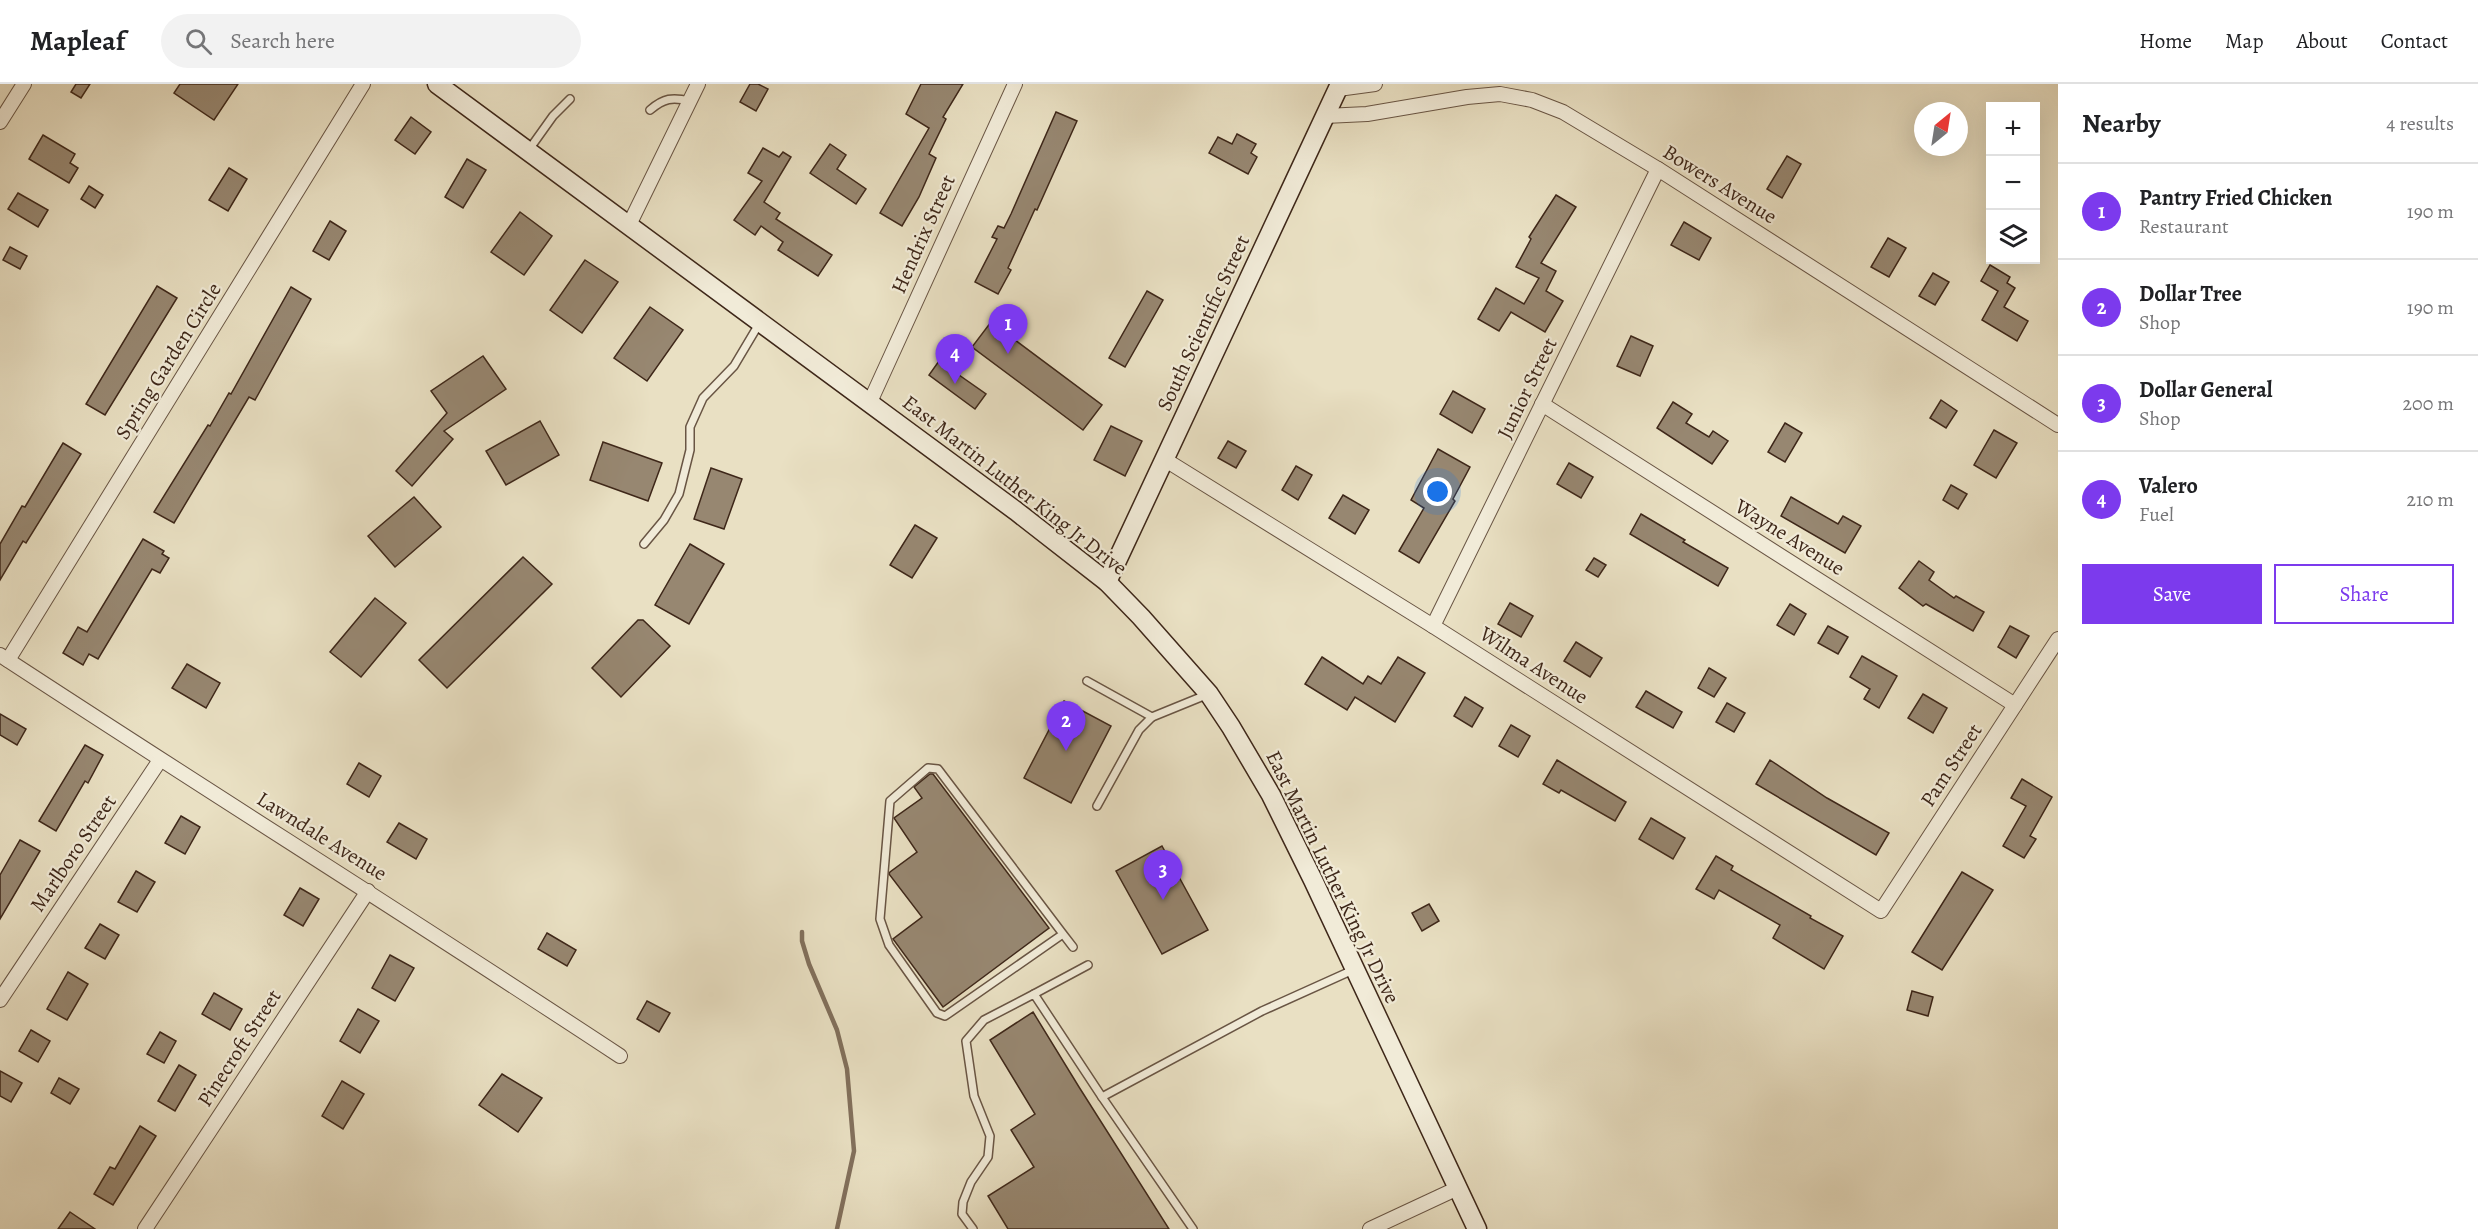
<!DOCTYPE html>
<meta charset="utf-8">
<style>
body{margin:0;font-family:Alegreya,serif;background:#f2f2f2;color:#202124}
.controls{position:absolute;right:18px;top:18px;display:grid;overflow:hidden;border-radius:0px;box-shadow:0 6px 24px #0002}
.controls button{width:54px;height:54px;display:grid;place-items:center;padding:0;border:0;border-bottom:2px solid #e0e0e0;background:#fff;color:#202124;font:30px sans-serif}
.compass{position:absolute;left:1914px;top:18px;width:54px;height:54px;border-radius:50%;background:#fff;box-shadow:0 6px 24px #0002;rotate:30deg}
.you{position:absolute;left:1438px;top:408px;width:21px;height:21px;margin:-15px;border:4px solid #fff;border-radius:50%;background:#1a73e8;box-shadow:0 0 0 9px #1a73e833}
.badge{display:grid;place-items:center;width:39px;height:39px;border-radius:50%;background:#7c3aed;color:#fff;font-size:20px;font-weight:700}
.pin{position:absolute;translate:-50% -50px;filter:drop-shadow(0 2px 3px #0008)}
.pin::after{content:'';position:absolute;top:32px;width:21px;height:18px;background:inherit;clip-path:polygon(0 0,100% 0,50% 100%)}
.list{margin:0;padding:0;list-style:none}
h2{display:flex;justify-content:space-between;align-items:center;height:78px;margin:0;padding:0 24px;font-size:26px}
h2 small{font-size:20px;font-weight:400;color:#757577}
.list li{display:grid;grid-template-columns:39px 1fr auto;gap:18px;align-items:center;box-sizing:border-box;height:96px;padding:0 24px;border-top:2px solid #e0e0e0}
.list b{display:block;font-size:22px;white-space:nowrap}
.list p{margin:0;font-size:20px;white-space:nowrap;color:#757577}
.list em{font-size:20px;font-style:normal;color:#757577}
.actions{display:flex;gap:12px;padding:18px 24px}
.actions a{flex:1;padding:14px 0;border:2px solid #7c3aed;border-radius:0px;text-align:center;font-size:21px;color:#7c3aed}
.actions .main{background:#7c3aed;color:#fff}
.icon{flex:none;width:33px;height:33px;fill:none;stroke:currentColor;stroke-width:2;stroke-linecap:round;stroke-linejoin:round}
.map{position:relative;flex:none;width:2058px;height:1145px;overflow:hidden}
header{display:flex;align-items:center;gap:36px;box-sizing:border-box;height:84px;padding:0 30px;background:#fff;border-bottom:2px solid #e0e0e0}
header strong{font-size:28px}
nav{display:flex;gap:33px;margin-inline-start:auto;font-size:21px}
.search{width:420px;height:54px;background:#f2f2f2;display:flex;align-items:center;gap:15px;box-sizing:border-box;padding:0 21px;border-radius:33px;color:#757577;font-size:22px}
main{display:flex}
aside{flex:1;background:#fff}
.map>svg:first-child{display:block}
.lines{fill:none;stroke-linecap:round;stroke-linejoin:round}
.stream{stroke:#82705c;stroke-width:4.5}
.building{fill:#978771;stroke:#3e2719;stroke-width:1.5}
.lane-casing{stroke:#695544;stroke-width:10}
.street-casing{stroke:#695544;stroke-width:16}
.secondary-casing{stroke:#3e2719;stroke-width:21}
.lane{stroke:#f1ebd8;stroke-width:7}
.street{stroke:#f1ebd8;stroke-width:14}
.secondary{stroke:#f1ebd8;stroke-width:18}
.labels{text-anchor:middle;dominant-baseline:central;stroke-width:4.5;stroke-linejoin:round;paint-order:stroke}
.street-label{font-size:21px;fill:#3e2719;stroke:#f1ebd8}
</style>
<header>
<strong>Mapleaf</strong>
<div class="search"><svg class="icon" aria-label="search" viewBox="0 0 24 24"><circle cx="10" cy="10" r="6"/><path d="M15 15l6 6"/></svg>Search here</div>
<nav><a>Home</a><a>Map</a><a>About</a><a>Contact</a></nav>
</header>
<main>
<div class="map">
<svg width="2058" height="1145" viewBox="0 0 2058 1145">
<rect width="100%" height="100%" fill="#e9e0c3"/>
<filter id="stains"><feTurbulence type="fractalNoise" baseFrequency=".00333" numOctaves="4"/><feColorMatrix values="0 0 0 0 .2 0 0 0 0 .09 0 0 0 0 .02 0 0 0 .5 -.17"/></filter>
<radialGradient id="worn" r=".72"><stop offset=".6" stop-color="#630" stop-opacity="0"/><stop offset="1" stop-color="#630" stop-opacity=".3"/></radialGradient>
<g class="lines">
<!-- stream -->
<polyline class="stream" points="802,848 802,857 809,880 837,946 847,985 854,1067 837,1145"/>
</g>
<!-- building -->
<g class="building">
<polygon points="76,0 90,0 81,14 71,8"/>
<polygon points="180,0 238,0 214,36 174,9"/>
<polygon points="750,0 758,0 768,5 756,27 740,18"/>
<polygon points="921,0 963,0 943,33 946,35 929,70 936,74 919,113 902,142 880,129 929,44 906,30"/>
<polygon points="1056,28 1077,37 1037,126 1035,125 1008,184 1011,186 998,210 975,198 997,155 992,153 998,142 1004,144 1011,130"/>
<polygon points="411,33 431,48 415,70 395,56"/>
<polygon points="1237,50 1256,60 1251,69 1257,73 1248,90 1209,69 1218,53 1232,60"/>
<polygon points="43,51 75,70 70,79 78,84 69,99 29,75"/>
<polygon points="830,60 846,71 837,85 866,105 856,120 810,89"/>
<polygon points="763,64 779,73 783,68 791,73 764,118 780,129 776,135 832,171 818,192 778,166 783,158 761,142 755,151 734,136 762,97 748,89"/>
<polygon points="1787,72 1801,80 1782,114 1767,105"/>
<polygon points="467,75 486,86 463,124 445,113"/>
<polygon points="229,84 247,95 228,127 209,116"/>
<polygon points="89,102 103,111 95,124 81,115"/>
<polygon points="18,109 48,126 38,143 8,125"/>
<polygon points="1556,111 1576,123 1541,179 1556,187 1546,207 1563,217 1545,248 1511,228 1499,247 1478,235 1496,204 1524,220 1539,194 1516,183 1531,155 1529,153"/>
<polygon points="520,128 552,152 524,191 491,168"/>
<polygon points="330,137 346,147 329,176 313,167"/>
<polygon points="1684,138 1711,154 1699,176 1671,161"/>
<polygon points="1888,154 1906,164 1889,193 1871,183"/>
<polygon points="10,163 27,172 20,185 3,176"/>
<polygon points="585,176 618,198 582,249 550,226"/>
<polygon points="1990,181 2010,193 2007,199 2015,204 2004,223 2028,237 2017,257 1982,236 1998,207 1981,197"/>
<polygon points="1933,189 1949,198 1935,221 1919,212"/>
<polygon points="157,202 177,214 105,331 86,320"/>
<polygon points="291,203 311,215 255,316 249,313 174,439 154,428 208,341 210,342 229,309 231,310"/>
<polygon points="1147,207 1163,216 1125,283 1109,274"/>
<polygon points="650,223 683,246 647,297 614,274"/>
<polygon points="991,238 1102,321 1083,346 972,263"/>
<polygon points="1631,252 1653,262 1640,292 1617,282"/>
<polygon points="483,272 506,305 444,347 453,355 412,402 396,387 447,329 431,307"/>
<polygon points="939,277 986,310 975,325 929,291"/>
<polygon points="1453,307 1485,325 1472,349 1440,330"/>
<polygon points="1941,316 1957,327 1946,344 1930,334"/>
<polygon points="1673,318 1692,330 1686,339 1709,353 1713,347 1728,357 1712,380 1657,344"/>
<polygon points="540,337 559,371 506,401 486,367"/>
<polygon points="1785,339 1802,349 1785,378 1768,368"/>
<polygon points="1111,342 1142,357 1125,392 1094,376"/>
<polygon points="1994,346 2017,359 1996,394 1974,381"/>
<polygon points="1228,357 1246,367 1236,384 1218,374"/>
<polygon points="603,358 662,379 648,417 590,396"/>
<polygon points="63,359 81,370 26,459 23,457 0,496 0,460 22,422 25,423"/>
<polygon points="1438,365 1470,383 1453,415 1455,417 1419,479 1399,467 1424,424 1411,416"/>
<polygon points="1569,379 1593,393 1581,414 1557,400"/>
<polygon points="1296,382 1312,391 1298,416 1282,406"/>
<polygon points="711,384 742,395 724,445 694,435"/>
<polygon points="1951,401 1967,410 1958,425 1943,416"/>
<polygon points="1343,411 1369,426 1355,450 1329,434"/>
<polygon points="414,413 441,443 395,483 368,452"/>
<polygon points="1791,413 1838,440 1843,432 1861,442 1845,469 1781,432"/>
<polygon points="1641,430 1685,456 1683,458 1728,484 1718,502 1630,450"/>
<polygon points="915,441 937,454 912,494 890,481"/>
<polygon points="143,455 164,467 162,470 169,474 160,489 152,485 98,575 89,570 83,581 63,569 78,543 87,548"/>
<polygon points="690,460 724,480 689,540 655,521"/>
<polygon points="523,473 552,500 447,604 419,576"/>
<polygon points="1594,474 1606,481 1598,493 1586,486"/>
<polygon points="1919,477 1934,488 1929,496 1954,514 1956,512 1984,528 1973,547 1926,520 1923,522 1899,504"/>
<polygon points="375,514 406,539 361,593 330,568"/>
<polygon points="1510,519 1533,532 1521,553 1498,540"/>
<polygon points="1790,520 1806,530 1794,551 1777,541"/>
<polygon points="638,536 643,536 670,562 621,613 592,584"/>
<polygon points="1828,542 1848,553 1838,570 1818,559"/>
<polygon points="2010,542 2029,552 2016,574 1998,563"/>
<polygon points="1576,558 1602,574 1590,593 1564,577"/>
<polygon points="1862,572 1897,592 1879,624 1864,615 1870,605 1850,593"/>
<polygon points="1322,573 1363,600 1368,592 1381,600 1398,573 1425,589 1395,638 1355,613 1347,626 1305,600"/>
<polygon points="187,580 220,599 206,624 172,604"/>
<polygon points="1709,584 1726,594 1714,613 1698,604"/>
<polygon points="1646,607 1682,628 1673,644 1636,623"/>
<polygon points="1923,610 1947,624 1933,649 1908,634"/>
<polygon points="1465,613 1483,624 1472,643 1454,632"/>
<polygon points="1064,617 1111,642 1071,719 1024,694"/>
<polygon points="1727,619 1745,629 1734,648 1716,638"/>
<polygon points="0,630 26,645 17,661 0,651"/>
<polygon points="1511,641 1530,652 1518,673 1499,662"/>
<polygon points="85,661 103,671 88,699 85,697 56,747 39,737"/>
<polygon points="1557,676 1626,718 1615,737 1561,706 1559,709 1543,700"/>
<polygon points="1770,676 1827,714 1889,749 1876,771 1756,700"/>
<polygon points="359,679 381,692 369,713 347,700"/>
<polygon points="930,690 933,690 1049,844 943,923 893,855 922,833 889,790 890,788 917,768 894,734 922,714 914,703"/>
<polygon points="2022,695 2052,713 2030,752 2036,755 2024,774 2003,762 2026,722 2011,714"/>
<polygon points="181,732 200,743 185,770 165,759"/>
<polygon points="1651,734 1685,754 1673,775 1639,755"/>
<polygon points="399,739 427,755 416,775 387,758"/>
<polygon points="20,756 40,767 0,835 0,791"/>
<polygon points="1162,762 1208,846 1162,870 1116,787"/>
<polygon points="1716,772 1733,782 1731,786 1811,832 1810,834 1843,852 1824,885 1773,854 1780,841 1719,806 1714,815 1696,805"/>
<polygon points="136,787 155,798 137,828 118,818"/>
<polygon points="1962,788 1993,806 1942,886 1912,868"/>
<polygon points="300,804 319,815 303,842 284,831"/>
<polygon points="1429,820 1439,837 1422,847 1412,829"/>
<polygon points="100,840 119,851 105,875 85,864"/>
<polygon points="547,849 576,866 567,882 538,865"/>
<polygon points="390,871 414,884 395,917 372,904"/>
<polygon points="68,888 88,900 67,936 47,925"/>
<polygon points="1912,907 1933,913 1928,932 1907,926"/>
<polygon points="214,909 242,925 230,946 202,930"/>
<polygon points="647,917 670,929 659,948 637,935"/>
<polygon points="358,925 379,937 360,969 340,957"/>
<polygon points="1033,928 1079,1003 1169,1145 1008,1145 988,1112 1034,1083 1011,1046 1035,1030 990,956"/>
<polygon points="31,946 50,957 38,978 19,967"/>
<polygon points="160,948 176,957 164,979 147,970"/>
<polygon points="179,981 196,991 175,1027 158,1017"/>
<polygon points="0,987 22,999 11,1018 0,1012"/>
<polygon points="502,990 542,1014 518,1048 479,1021"/>
<polygon points="59,994 79,1005 70,1020 51,1009"/>
<polygon points="342,997 364,1010 343,1045 322,1032"/>
<polygon points="140,1042 156,1052 113,1121 94,1110 110,1083 115,1085"/>
<polygon points="70,1128 95,1145 58,1145"/>
</g>
<g class="lines">
<!-- lane casing -->
<g class="lane-casing">
<g id="lane">
<path d="M 650,26 C 664,14 672,13 690,17"/>
<polyline points="528,67 553,32 570,15"/>
<polyline points="644,460 664,436 679,410 690,366 690,343 703,314 734,282 759,240"/>
<polyline points="1087,597 1152,633 1206,611"/>
<polyline points="1097,722 1139,646 1152,633"/>
<polyline points="1063,850 945,932 937,929 889,861 880,835 890,717 928,684 938,685 1063,850 1073,863"/>
<polyline points="1034,910 1088,881"/>
<polyline points="973,1145 962,1130 963,1118 971,1098 988,1073 990,1052 974,1012 966,957 984,936 1034,910 1102,1013"/>
<polyline points="1193,1145 1102,1013 1262,927 1353,886"/>
</g>
</g>
<!-- street casing -->
<g class="street-casing">
<g id="street">
<polyline points="1338,5 1375,0"/>
<polyline points="1325,32 1367,30 1467,13 1500,10 1532,16 1563,28 1658,85 2058,341"/>
<polyline points="0,38 24,0"/>
<polyline points="629,141 698,0"/>
<polyline points="870,318 1015,0"/>
<polyline points="1542,320 2015,621"/>
<polyline points="1164,375 1433,542 1881,827 2058,555"/>
<polyline points="1433,542 1658,85"/>
<path d="M 0,571 C 206,706 414,836 620,972"/>
<polyline points="8,576 363,0"/>
<polyline points="0,916 160,676"/>
<polyline points="145,1145 368,807"/>
<polyline points="1370,1145 1458,1104"/>
</g>
</g>
<!-- secondary casing -->
<g class="secondary-casing">
<g id="secondary">
<polyline points="437,0 1016,427 1107,498 1141,533 1209,610 1231,643 1271,711 1313,796 1477,1145"/>
<polyline points="1107,498 1340,0"/>
</g>
</g>
<!-- lane -->
<use href="#lane" class="lane"/>
<!-- street -->
<use href="#street" class="street"/>
<!-- secondary -->
<use href="#secondary" class="secondary"/>
</g>
<g class="labels">
<!-- street labels -->
<g class="street-label">
<text transform="translate(1720 100) rotate(32)">Bowers Avenue</text>
<text transform="translate(923 150) rotate(-66)">Hendrix Street</text>
<text transform="translate(1203 239) rotate(-65)">South Scientific Street</text>
<text transform="translate(168 277) rotate(-58)">Spring Garden Circle</text>
<text transform="translate(1527 304) rotate(-64)">Junior Street</text>
<text transform="translate(1015 401) rotate(38)">East Martin Luther King Jr Drive</text>
<text transform="translate(1790 453) rotate(32)">Wayne Avenue</text>
<text transform="translate(1534 581) rotate(33)">Wilma Avenue</text>
<text transform="translate(1951 681) rotate(-57)">Pam Street</text>
<text transform="translate(322 752) rotate(32)">Lawndale Avenue</text>
<text transform="translate(73 769) rotate(-56)">Marlboro Street</text>
<text transform="translate(1333 793) rotate(64)">East Martin Luther King Jr Drive</text>
<text transform="translate(239 964) rotate(-57)">Pinecroft Street</text>
</g>
</g>
<rect width="100%" height="100%" filter="url(#stains)"/>
<rect width="100%" height="100%" fill="url(#worn)"/>
</svg>
<div class="controls">
<button>+</button>
<button>−</button>
<button><svg class="icon" aria-label="layers" viewBox="0 0 24 24"><path d="M12 4l9 5-9 5-9-5zM3 14l9 5 9-5"/></svg></button>
</div>
<svg class="compass" viewBox="-18 -18 36 36"><path d="M0-13l5 13h-10z" fill="#e53935"/><path d="M0 13l5-13h-10z" fill="#757577"/></svg>
<div class="you"></div>
<div class="pin badge" style="left:1008px;top:270px">1</div>
<div class="pin badge" style="left:1066px;top:667px">2</div>
<div class="pin badge" style="left:1163px;top:816px">3</div>
<div class="pin badge" style="left:955px;top:300px">4</div>
</div>
<aside>
<h2>Nearby<small>4 results</small></h2>
<ul class="list">
<li><span class="badge">1</span><div><b>Pantry Fried Chicken</b><p>Restaurant</p></div><em>190 m</em></li>
<li><span class="badge">2</span><div><b>Dollar Tree</b><p>Shop</p></div><em>190 m</em></li>
<li><span class="badge">3</span><div><b>Dollar General</b><p>Shop</p></div><em>200 m</em></li>
<li><span class="badge">4</span><div><b>Valero</b><p>Fuel</p></div><em>210 m</em></li>
</ul>
<div class="actions"><a class="main">Save</a><a>Share</a></div>
</aside>
</main>
